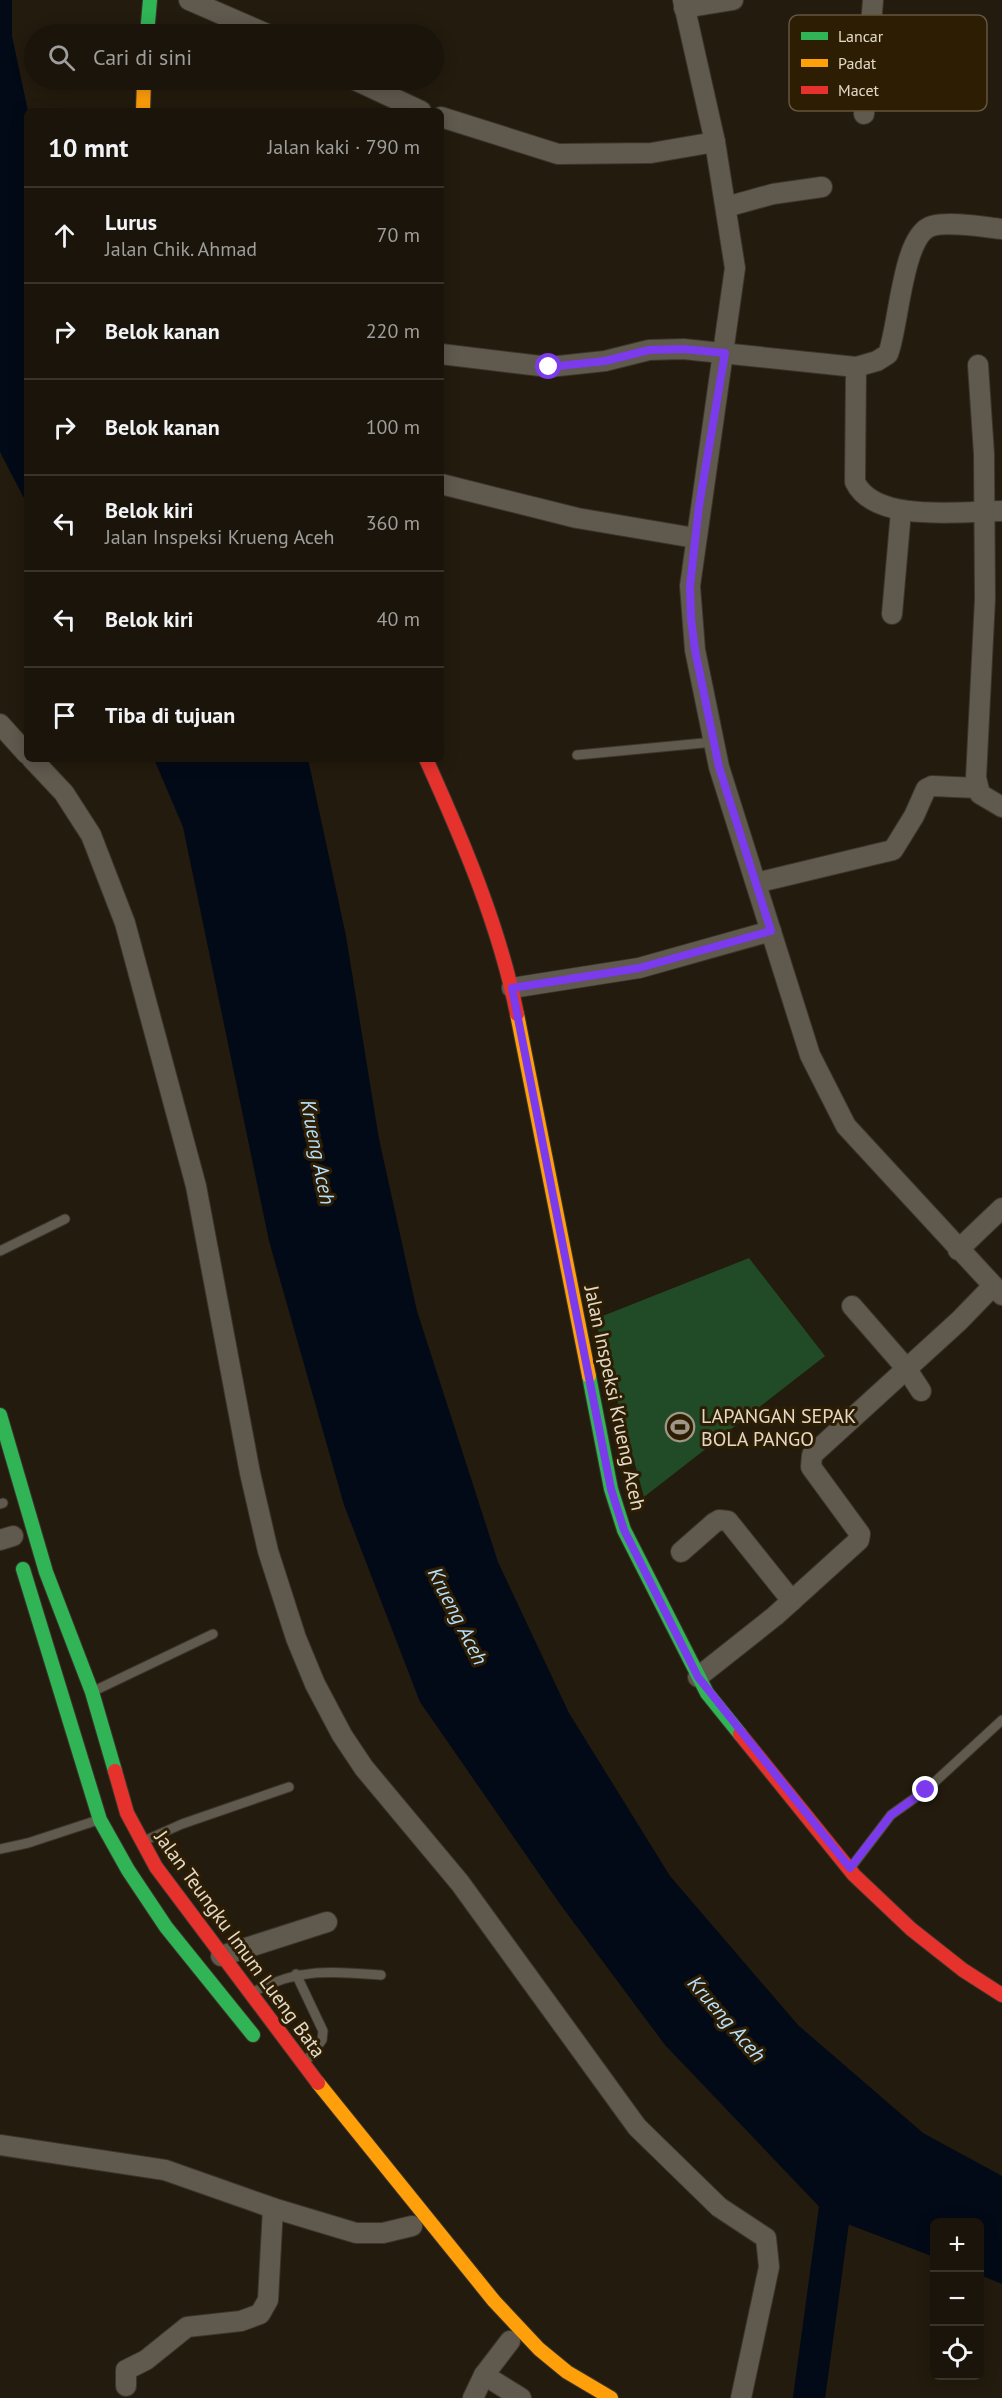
<!DOCTYPE html>
<html lang="id">
<meta charset="utf-8">
<style>
body{margin:0;font-family:"PT Sans",sans-serif;background:#231d13;color:#f1f3f6}
.controls{position:absolute;right:18px;bottom:18px;display:grid;overflow:hidden;border-radius:9px;box-shadow:0 3px 15px #0003}
.controls button{width:54px;height:54px;display:grid;place-items:center;padding:0;border:0;border-bottom:2px solid #38332b;background:#1a140a;color:#f1f3f6;font:30px sans-serif}
.stop{position:absolute;width:18px;height:18px;margin:-14px;border:4px solid #7c3aed;border-radius:50%;background:#fff}
.stop.end{background:#7c3aed;border-color:#fff;box-shadow:0 2px 6px #0008}
.list{margin:0;padding:0;list-style:none}
h2{display:flex;justify-content:space-between;align-items:center;height:78px;margin:0;padding:0 24px;font-size:26px}
h2 small{font-size:20px;font-weight:400;color:#9f9e9c}
.list li{display:grid;grid-template-columns:39px 1fr auto;gap:18px;align-items:center;box-sizing:border-box;height:96px;padding:0 24px;border-top:2px solid #38332b}
.list b{display:block;font-size:22px;white-space:nowrap}
.list p{margin:0;font-size:20px;white-space:nowrap;color:#9f9e9c}
.list em{font-size:20px;font-style:normal;color:#9f9e9c}
.icon{flex:none;width:33px;height:33px;fill:none;stroke:currentColor;stroke-width:2;stroke-linecap:round;stroke-linejoin:round}
.map{position:relative;flex:none;width:1002px;height:2398px;overflow:hidden}
.search{position:absolute;background:#1a140a;box-shadow:0 3px 15px #0003;left:24px;top:24px;width:420px;height:66px;display:flex;align-items:center;gap:15px;box-sizing:border-box;padding:0 21px;border-radius:33px;color:#9f9e9c;font-size:22px}
.panel{position:absolute;background:#1a140a;box-shadow:0 3px 15px #0003;left:24px;top:108px;width:420px;height:654px;border-radius:9px}
.map>svg:first-child{display:block}
.green{fill:#214a27}
.water{fill:#030a17}
.lines{fill:none;stroke-linecap:round;stroke-linejoin:round}
.river{stroke:#030a17;stroke-width:32}
.lane-casing{stroke:#3c352c;stroke-width:11}
.street-casing{stroke:#3c352c;stroke-width:22}
.fast-casing{stroke:#3c352c;stroke-width:16}
.slow-casing{stroke:#3c352c;stroke-width:16}
.jam-casing{stroke:#3c352c;stroke-width:16}
.lane{stroke:#5f594e;stroke-width:9}
.street{stroke:#5f594e;stroke-width:20}
.fast{stroke:#30b455;stroke-width:14}
.slow{stroke:#ff9f0a;stroke-width:14}
.jam{stroke:#e5322d;stroke-width:14}
.route{stroke:#7c3aed;stroke-width:8}
.labels{text-anchor:middle;dominant-baseline:central;stroke-width:6;stroke-linejoin:round;paint-order:stroke}
.street-label{font-size:20px;fill:#e3d9c9;stroke:#2d1e03}
.poi-label{font-size:20px;fill:#e3d9c9;stroke:#2d1e03;text-anchor:start}
.water-label{font-size:21px;font-style:italic;fill:#b6dffd;stroke:#2d1e03}
.key{fill:#2d1e03;stroke:#64563e;stroke-width:1.5}
.key-label{font-size:16px;fill:#e3d9c9}
</style>
<div class="map">
<svg width="1002" height="2398" viewBox="0 0 1002 2398">
<rect width="100%" height="100%" fill="#231b0d"/>
<!-- green -->
<polygon class="green" points="749,1258 825,1356 644,1497 595,1319"/>
<!-- water -->
<g class="water">
<polygon points="0,0 12,0 12,36 28,111 27,504 0,452"/>
<polygon points="154,759 308,759 346,936 379,1139 417,1311 498,1562 569,1713 670,1876 798,2025 923,2133 1002,2176 1002,2284 980,2275 980,2222 934,2222 934,2257 829,2217 665,2045 560,1904 420,1702 344,1505 269,1241 183,827"/>
</g>
<g class="lines">
<!-- river -->
<polyline class="river" points="809,2398 839,2178"/>
<!-- lane casing -->
<g class="lane-casing">
<g id="lane">
<polyline points="577,755 714,742"/>
<polyline points="0,1251 65,1219"/>
<polyline points="0,1504 3,1503"/>
<polyline points="96,1690 213,1634"/>
<polyline points="146,1840 182,1824 289,1787"/>
<polyline points="0,1849 28,1843 95,1821"/>
<polyline points="852,1866 891,1815 926,1790 1002,1720"/>
<polyline points="296,1974 323,2031 322,2040 307,2060"/>
<path d="M 255,1991 C 298,1968 334,1971 381,1975"/>
</g>
</g>
<!-- street casing -->
<g class="street-casing">
<g id="street">
<polyline points="189,0 267,34"/>
<polyline points="683,0 715,142 735,268 690,586 695,650 719,767 810,1055 846,1126 1002,1295"/>
<polyline points="684,8 733,0"/>
<polyline points="355,80 421,111"/>
<polyline points="864,114 873,0"/>
<polyline points="441,117 558,154 651,153 715,142"/>
<polyline points="726,207 773,194 822,187"/>
<path d="M 441,354 L 549,367 L 605,361 L 649,350 L 683,349 L 856,367 L 855,482 C 875,524 963,511 1002,511"/>
<polyline points="978,365 984,454 985,599 976,778 980,794 1002,807"/>
<path d="M 856,367 L 877,361 L 888,354 C 899,327 902,234 932,226 C 950,221 983,227 1002,229"/>
<polyline points="441,484 577,518 695,538"/>
<polyline points="892,614 901,511"/>
<polyline points="0,724 27,754"/>
<polyline points="32,759 64,793 91,835 125,923 196,1186 250,1473 268,1551 296,1638 315,1684 342,1735 364,1768 460,1883 637,2127 719,2207 766,2238 769,2267 741,2398"/>
<polyline points="756,883 893,850 914,816 926,789 932,786 977,788"/>
<polyline points="512,988 639,968 771,931"/>
<polyline points="958,1250 1002,1208"/>
<polyline points="852,1306 906,1368 921,1391"/>
<polyline points="0,1540 13,1536"/>
<polyline points="681,1552 714,1523 719,1520 728,1521 792,1601"/>
<polyline points="698,1677 775,1616 859,1540 860,1534 811,1467 812,1455 959,1321 992,1287"/>
<polyline points="221,1956 327,1922"/>
<polyline points="0,2145 165,2170 273,2208 356,2233 383,2233 412,2226"/>
<polyline points="484,2375 521,2398"/>
<polyline points="126,2386 126,2370 146,2360 187,2327 241,2321 260,2314 268,2300 273,2208"/>
<polyline points="473,2398 484,2375 510,2341"/>
</g>
</g>
<!-- fast casing -->
<g class="fast-casing">
<g id="fast">
<polyline points="147,34 150,0"/>
<polyline points="589,1376 611,1489 624,1530 707,1693 740,1734"/>
<polyline points="0,1415 46,1572 92,1692 115,1771"/>
<polyline points="23,1569 100,1820 128,1870 166,1927 253,2035"/>
</g>
</g>
<!-- slow casing -->
<g class="slow-casing">
<g id="slow">
<polyline points="143,111 144,80"/>
<polyline points="517,1014 589,1376"/>
<polyline points="318,2083 494,2301 539,2349 567,2372 611,2398"/>
</g>
</g>
<!-- jam casing -->
<g class="jam-casing">
<g id="jam">
<path d="M 426,759 C 463,841 499,925 517,1014"/>
<polyline points="740,1734 854,1875 911,1929 963,1970 1002,1995"/>
<polyline points="115,1771 127,1813 156,1867 318,2083"/>
</g>
</g>
<!-- lane -->
<use href="#lane" class="lane"/>
<!-- street -->
<use href="#street" class="street"/>
<!-- fast -->
<use href="#fast" class="fast"/>
<!-- slow -->
<use href="#slow" class="slow"/>
<!-- jam -->
<use href="#jam" class="jam"/>
</g>
<g class="lines">
<!-- route -->
<polyline class="route" points="549,367 605,361 649,350 683,349 725,353 699,506 690,586 691,618 695,650 719,767 771,931 639,968 512,988 611,1489 624,1530 698,1677 850,1868 891,1815 926,1790"/>
</g>
<!-- icons -->
<defs>
<g id="stadium-ring" transform="scale(1.5)"><circle r="9.5" fill="#2d1e03" stroke="#a09687" stroke-width="1.5"/><path d="M0-5a6.5 5 0 1 0 0 10a6.5 5 0 1 0 0-10ZM-3.5-1.8h7v3.6h-7Z" fill="#a09687"/></g>
</defs>
<g fill-rule="evenodd">
<use href="#stadium-ring" x="680" y="1427"/>
</g>
<g class="labels">
<!-- street labels -->
<g class="street-label">
<text transform="translate(615 1398) rotate(78)">Jalan Inspeksi Krueng Aceh</text>
<text transform="translate(240 1944) rotate(54)">Jalan Teungku Imum Lueng Bata</text>
</g>
<!-- poi labels -->
<g class="poi-label">
<text x="701" y="1416">LAPANGAN SEPAK<tspan x="701" dy="23">BOLA PANGO</tspan></text>
</g>
<!-- water labels -->
<g class="water-label">
<text transform="translate(318 1152) rotate(79)">Krueng Aceh</text>
<text transform="translate(458 1616) rotate(63)">Krueng Aceh</text>
<text transform="translate(727 2019) rotate(49)">Krueng Aceh</text>
</g>
</g>
<!-- legend -->
<rect x="789" y="15" width="198" height="96" rx="9" class="key"/>
<rect x="801" y="32" width="27" height="8" fill="#30b455"/>
<rect x="801" y="59" width="27" height="8" fill="#ff9f0a"/>
<rect x="801" y="86" width="27" height="8" fill="#e5322d"/>
<g class="key-label">
<text x="838" y="42">Lancar</text>
<text x="838" y="69">Padat</text>
<text x="838" y="96">Macet</text>
</g>
</svg>
<div class="controls">
<button>+</button>
<button>−</button>
<button><svg class="icon" aria-label="locate" viewBox="0 0 24 24"><circle cx="12" cy="12" r="6"/><path d="M12 2v4M12 18v4M2 12h4M18 12h4"/></svg></button>
</div>
<div class="stop" style="left:549px;top:367px"></div>
<div class="stop end" style="left:926px;top:1790px"></div>
<div class="search"><svg class="icon" aria-label="search" viewBox="0 0 24 24"><circle cx="10" cy="10" r="6"/><path d="M15 15l6 6"/></svg>Cari di sini</div>
<section class="panel">
<h2>10 mnt<small>Jalan kaki · 790 m</small></h2>
<ul class="list">
<li><svg class="icon" aria-label="ahead" viewBox="0 0 24 24"><path d="M12 20V5M6 11l6-6 6 6"/></svg><div><b>Lurus</b><p>Jalan Chik. Ahmad</p></div><em>70 m</em></li>
<li><svg class="icon" aria-label="right" viewBox="0 0 24 24"><path d="M7 20v-9h11M14 6l5 5-5 5"/></svg><div><b>Belok kanan</b></div><em>220 m</em></li>
<li><svg class="icon" aria-label="right" viewBox="0 0 24 24"><path d="M7 20v-9h11M14 6l5 5-5 5"/></svg><div><b>Belok kanan</b></div><em>100 m</em></li>
<li><svg class="icon" aria-label="left" viewBox="0 0 24 24"><path d="M17 20v-9H6M10 6l-5 5 5 5"/></svg><div><b>Belok kiri</b><p>Jalan Inspeksi Krueng Aceh</p></div><em>360 m</em></li>
<li><svg class="icon" aria-label="left" viewBox="0 0 24 24"><path d="M17 20v-9H6M10 6l-5 5 5 5"/></svg><div><b>Belok kiri</b></div><em>40 m</em></li>
<li><svg class="icon" aria-label="arrive" viewBox="0 0 24 24"><path d="M6 21V4h12l-3 4 3 4H6"/></svg><div><b>Tiba di tujuan</b></div></li>
</ul>
</section>
</div>
